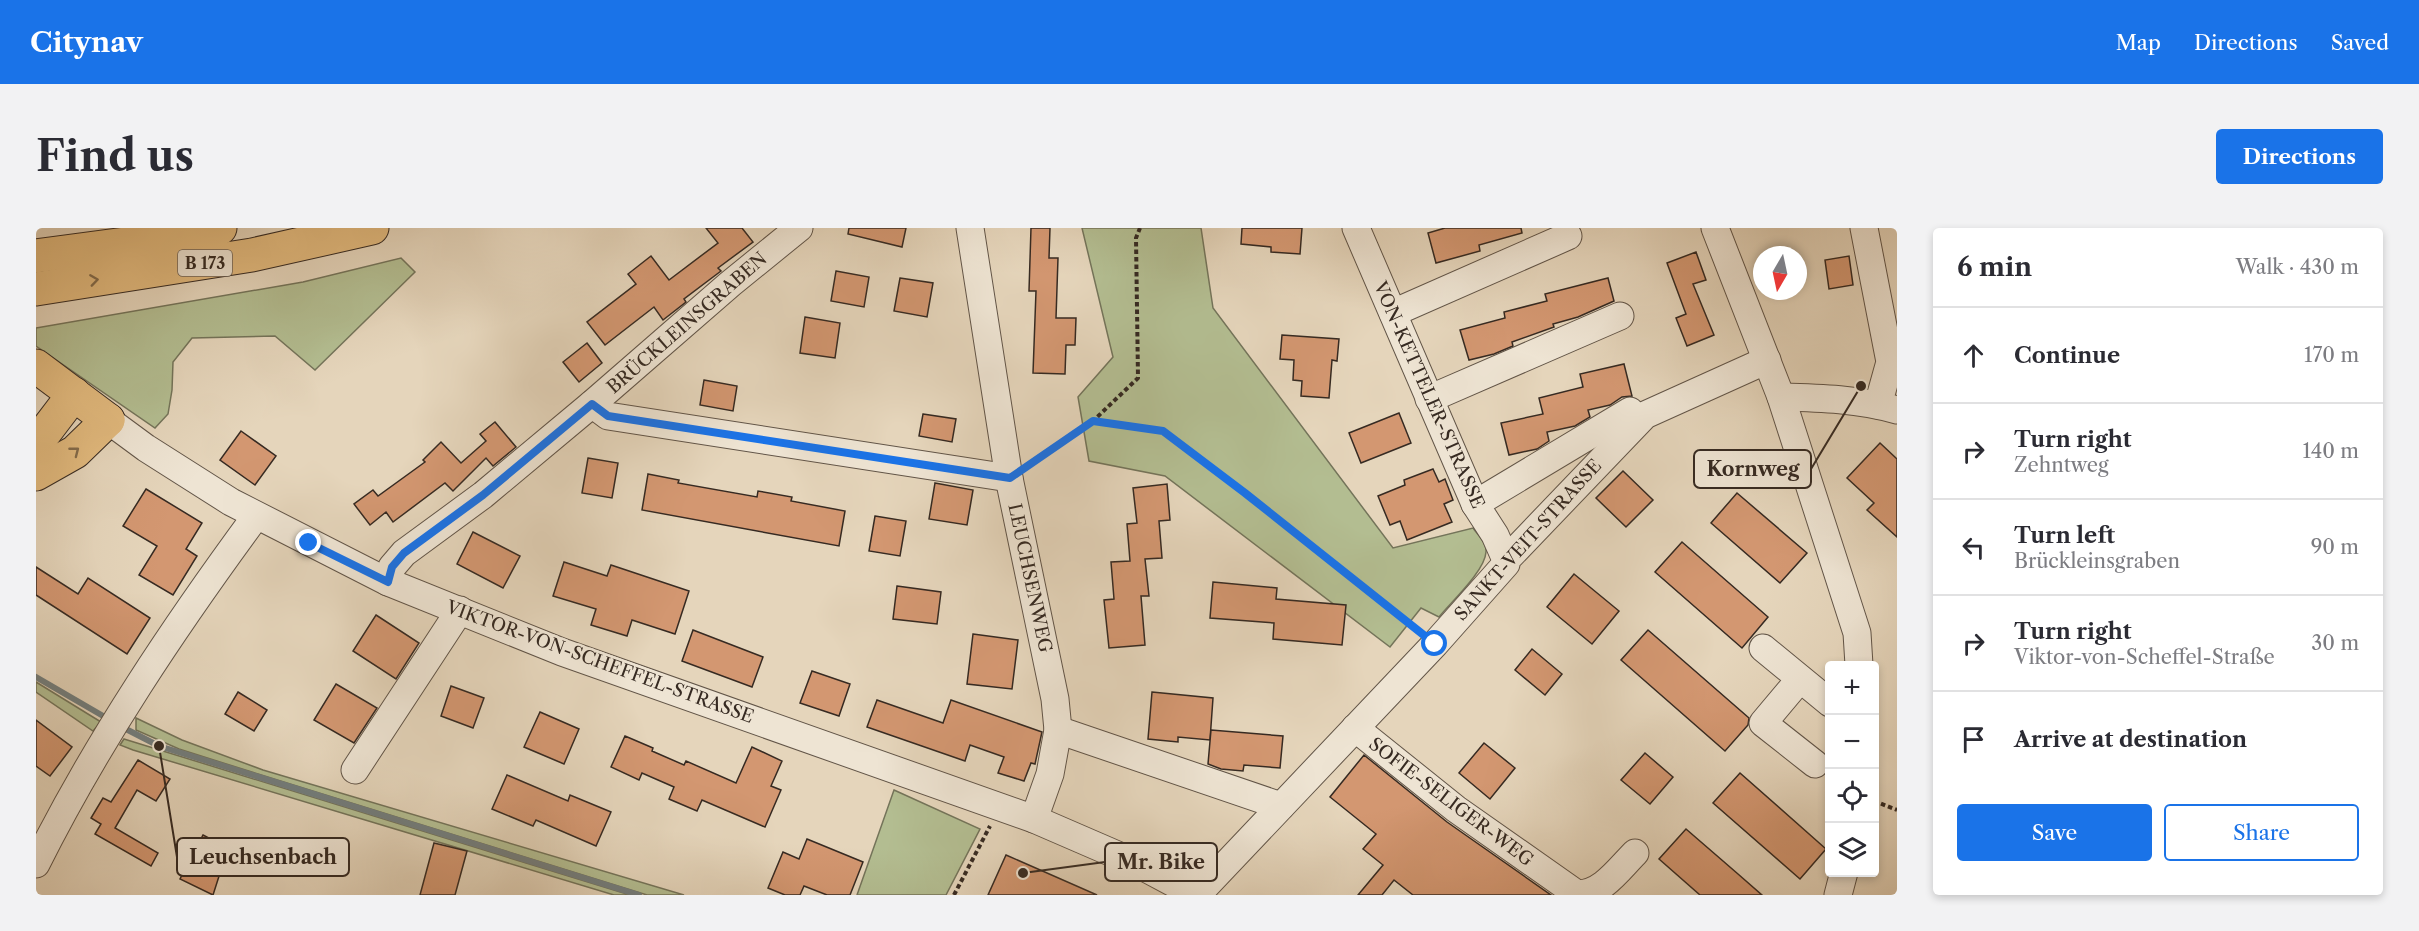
<!DOCTYPE html>
<meta charset="utf-8">
<style>
body{margin:0;font-family:"Libre Caslon Text",serif;background:#f2f2f3;color:#2b2b33}
.controls{position:absolute;right:18px;bottom:18px;display:grid;overflow:hidden;border-radius:6px;box-shadow:0 3px 9px #0003}
.controls button{width:54px;height:54px;display:grid;place-items:center;padding:0;border:0;border-bottom:2px solid #e1e1e2;background:#fff;color:#2b2b33;font:30px sans-serif}
.compass{position:absolute;left:1717px;top:18px;width:54px;height:54px;border-radius:50%;background:#fff;box-shadow:0 3px 9px #0003;rotate:189deg}
.stop{position:absolute;width:18px;height:18px;margin:-14px;border:4px solid #1a73e8;border-radius:50%;background:#fff}
.stop.end{background:#1a73e8;border-color:#fff;box-shadow:0 2px 6px #0008}
.list{margin:0;padding:0;list-style:none}
h2{display:flex;justify-content:space-between;align-items:center;height:78px;margin:0;padding:0 24px;font-size:26px}
h2 small{font-size:20px;font-weight:400;color:#7c7c81}
.list li{display:grid;grid-template-columns:39px 1fr auto;gap:18px;align-items:center;box-sizing:border-box;height:96px;padding:0 24px;border-top:2px solid #e1e1e2}
.list b{display:block;font-size:22px;white-space:nowrap}
.list p{margin:0;font-size:20px;white-space:nowrap;color:#7c7c81}
.list em{font-size:20px;font-style:normal;color:#7c7c81}
.actions{display:flex;gap:12px;padding:18px 24px}
.actions a{flex:1;padding:14px 0;border:2px solid #1a73e8;border-radius:6px;text-align:center;font-size:21px;color:#1a73e8}
.actions .main{background:#1a73e8;color:#fff}
.icon{flex:none;width:33px;height:33px;fill:none;stroke:currentColor;stroke-width:2;stroke-linecap:round;stroke-linejoin:round}
.map{position:relative;flex:none;width:1861px;height:667px;overflow:hidden;border-radius:6px}
header{display:flex;align-items:center;gap:36px;box-sizing:border-box;height:84px;padding:0 30px;background:#1a73e8;color:#fff}
header strong{font-size:28px}
nav{display:flex;gap:33px;margin-inline-start:auto;font-size:21px}
.intro{display:flex;align-items:center;justify-content:space-between;box-sizing:border-box;height:144px;padding:0 36px}
h1{margin:0;font-size:42px}
.button{padding:15px 27px;border-radius:6px;background:#1a73e8;color:#fff;font-size:21px;font-weight:700}
main{display:flex;gap:36px;padding:0 36px}
aside{flex:1;background:#fff;border-radius:6px;box-shadow:0 3px 9px #0003}
.map>svg:first-child{display:block}
.green{fill:#b3bd91;stroke:#74745a;stroke-width:1.5}
.lines{fill:none;stroke-linecap:round;stroke-linejoin:round}
.stream{stroke:#737e7e;stroke-width:6}
.building{fill:#d39771;stroke:#362a22;stroke-width:1.5}
.minor-casing{stroke:#625548;stroke-width:29}
.major-casing{stroke:#362a22;stroke-width:35}
.highway-casing{stroke:#362a22;stroke-width:35}
.path{stroke:#362a22;stroke-width:4;stroke-dasharray:4.5 3;stroke-linecap:butt}
.minor{stroke:#eee4d3;stroke-width:27}
.major{stroke:#e2ba7e;stroke-width:33}
.highway{stroke:#e2ba7e;stroke-width:33}
.oneway{stroke:#836b4b}
.route{stroke:#1a73e8;stroke-width:8}
.labels{text-anchor:middle;dominant-baseline:central;stroke-width:5;stroke-linejoin:round;paint-order:stroke}
.shield{fill:#eee4d3;stroke:#6d6257;stroke-width:1.5}
.shield-label{font-size:16px;font-weight:bold;fill:#362a22}
.street-label{font-size:18px;fill:#362a22;stroke:#eee4d3}
.leader{fill:none;stroke:#362a22;stroke-width:2}
.callout-dot{fill:#362a22;stroke:#eee4d3;stroke-width:2}
.callout{fill:#eee4d3;stroke:#362a22;stroke-width:2}
.callout-label{font-size:20px;text-anchor:middle;font-weight:bold;fill:#362a22}
</style>
<header>
<strong>Citynav</strong>
<nav><a>Map</a><a>Directions</a><a>Saved</a></nav>
</header>
<div class="intro"><h1>Find us</h1><a class="button">Directions</a></div>
<main>
<div class="map">
<svg width="1861" height="667" viewBox="0 0 1861 667">
<rect width="100%" height="100%" fill="#e5d5bb"/>
<filter id="stains"><feTurbulence type="fractalNoise" baseFrequency=".00333" numOctaves="4"/><feColorMatrix values="0 0 0 0 .2 0 0 0 0 .09 0 0 0 0 .02 0 0 0 .5 -.17"/></filter>
<radialGradient id="worn" r=".72"><stop offset=".6" stop-color="#630" stop-opacity="0"/><stop offset="1" stop-color="#630" stop-opacity=".3"/></radialGradient>
<!-- green -->
<g class="green">
<path d="M 1046,0 L 1165,0 L 1177,80 L 1357,320 L 1437,300 C 1442,307 1451,315 1450,324 C 1449,343 1415,374 1403,389 L 1385,380 L 1354,419 L 1129,248 L 1053,233 L 1042,169 L 1077,129 Z"/>
<polygon points="365,30 379,44 279,142 239,108 156,110 137,134 136,162 132,186 119,200 0,118 0,100 267,54"/>
<polygon points="0,454 65,494 57,503 0,464"/>
<polygon points="100,490 146,512 227,542 648,667 611,667 222,546 143,521 100,502"/>
<polygon points="88,511 594,667 578,667 97,522 84,517"/>
<polygon points="858,562 944,601 910,667 821,667"/>
</g>
<g class="lines">
<!-- stream -->
<g class="stream">
<polyline points="0,449 74,492"/>
<polyline points="86,499 123,518 603,667"/>
</g>
</g>
<!-- building -->
<g class="building">
<polygon points="670,0 706,0 717,14 682,40 685,43 648,71 650,74 627,92 618,79 569,117 551,94 600,56 592,46 615,28 633,52 682,15"/>
<polygon points="813,0 870,0 866,19 812,6"/>
<polygon points="995,0 1014,0 1013,30 1022,30 1020,90 1040,90 1039,117 1030,117 1029,146 997,145 1000,63 993,63"/>
<polygon points="1206,0 1266,0 1264,26 1235,24 1235,19 1205,16"/>
<polygon points="1409,0 1485,0 1486,5 1443,17 1444,23 1400,35 1392,5"/>
<polygon points="1660,24 1670,52 1657,56 1678,107 1651,118 1640,90 1650,86 1631,35"/>
<polygon points="1813,28 1817,57 1793,61 1789,32"/>
<polygon points="800,43 833,49 828,79 795,73"/>
<polygon points="864,50 897,55 891,89 858,83"/>
<polygon points="1572,50 1578,73 1542,89 1517,96 1518,99 1476,114 1477,118 1458,126 1433,132 1424,102 1469,90 1468,84 1511,73 1509,66"/>
<polygon points="769,89 804,95 799,130 764,125"/>
<polygon points="1246,107 1303,111 1301,133 1296,132 1293,170 1265,168 1266,153 1257,152 1258,132 1244,131"/>
<polygon points="551,115 566,135 543,154 527,134"/>
<polygon points="1588,136 1596,168 1586,169 1574,177 1552,182 1554,189 1539,198 1511,204 1513,213 1501,221 1473,227 1465,195 1507,186 1503,170 1547,159 1544,146"/>
<polygon points="668,152 701,158 697,183 664,177"/>
<polygon points="1363,185 1375,215 1325,235 1313,205"/>
<polygon points="887,186 920,191 916,214 883,208"/>
<polygon points="459,194 480,219 457,238 450,230 417,263 409,255 357,294 350,284 334,297 318,276 337,262 342,268 389,234 387,232 405,214 425,235 450,213 444,206"/>
<polygon points="205,203 240,228 219,257 184,232"/>
<polygon points="1844,215 1861,231 1861,309 1831,282 1838,275 1811,250"/>
<polygon points="552,230 582,235 576,270 546,265"/>
<polygon points="1397,241 1403,254 1409,251 1417,272 1408,276 1416,294 1371,312 1364,293 1354,297 1342,268 1369,257 1368,252"/>
<polygon points="1587,243 1617,272 1590,299 1560,270"/>
<polygon points="612,246 643,252 642,255 721,269 722,263 756,269 755,273 809,283 803,318 606,282"/>
<polygon points="899,255 937,262 931,297 893,291"/>
<polygon points="1131,256 1134,292 1123,293 1126,330 1109,331 1113,368 1105,368 1109,417 1073,420 1068,372 1078,371 1075,334 1094,333 1091,296 1101,295 1097,260"/>
<polygon points="110,261 166,295 150,321 161,328 137,367 103,347 121,318 87,298"/>
<polygon points="1701,265 1771,325 1744,355 1675,295"/>
<polygon points="839,288 870,293 864,328 833,323"/>
<polygon points="437,304 484,328 467,360 421,336"/>
<polygon points="1646,314 1732,389 1706,420 1619,344"/>
<polygon points="528,334 571,348 575,337 653,363 639,406 596,392 591,408 555,397 560,381 517,368"/>
<polygon points="0,339 42,366 52,350 114,390 91,426 0,367"/>
<polygon points="1538,346 1583,383 1556,416 1511,379"/>
<polygon points="1177,354 1241,360 1240,371 1310,377 1306,417 1237,411 1238,395 1174,390"/>
<polygon points="861,358 905,364 901,396 857,391"/>
<polygon points="340,387 383,415 360,451 317,423"/>
<polygon points="657,402 727,429 716,459 646,433"/>
<polygon points="1612,402 1713,490 1712,497 1689,523 1585,432"/>
<polygon points="937,406 982,412 976,461 931,456"/>
<polygon points="1496,421 1526,446 1509,467 1479,442"/>
<polygon points="776,443 814,456 803,488 764,475"/>
<polygon points="300,456 341,480 318,515 278,492"/>
<polygon points="415,458 448,470 437,500 405,488"/>
<polygon points="202,464 231,482 218,503 189,486"/>
<polygon points="1116,464 1177,470 1174,512 1142,509 1142,514 1112,511"/>
<polygon points="841,472 907,495 915,472 1006,504 999,536 995,535 988,553 962,545 968,529 934,517 929,533 831,499"/>
<polygon points="504,484 543,501 528,536 488,519"/>
<polygon points="0,492 36,519 14,548 0,538"/>
<polygon points="1175,502 1247,508 1244,540 1208,537 1207,543 1185,541 1172,536"/>
<polygon points="589,508 617,520 616,523 648,537 650,533 700,555 716,519 746,533 735,558 745,562 729,599 666,572 661,583 633,571 638,559 606,545 603,552 575,539"/>
<polygon points="1448,515 1479,540 1454,571 1423,545"/>
<polygon points="1609,525 1637,549 1614,576 1585,552"/>
<polygon points="1328,527 1411,594 1515,667 1377,667 1358,652 1346,667 1322,667 1347,637 1327,621 1340,606 1294,569"/>
<polygon points="102,532 134,551 120,573 101,562 79,600 122,625 115,638 59,606 65,596 55,590 67,570 75,574"/>
<polygon points="1704,545 1790,621 1764,651 1677,575"/>
<polygon points="471,547 532,573 534,567 575,584 560,618 500,592 497,598 456,581"/>
<polygon points="1650,601 1702,646 1726,667 1664,667 1623,631"/>
<polygon points="167,607 192,620 177,667 144,651"/>
<polygon points="771,611 827,634 814,667 791,667 768,658 764,667 749,667 732,660 747,624 763,631"/>
<polygon points="398,615 431,623 419,667 384,667"/>
<polygon points="970,627 1061,667 952,667"/>
</g>
<g class="lines">
<!-- minor casing -->
<g class="minor-casing">
<g id="minor">
<polyline points="934,0 973,250 1019,471 1022,502 1014,546 998,591"/>
<polyline points="1320,0 1439,276 1459,307 1470,332"/>
<polyline points="1679,0 1745,169 1821,405 1823,437"/>
<polyline points="1828,0 1854,134 1842,177"/>
<polyline points="1357,85 1532,8"/>
<path d="M 1745,169 C 1785,170 1823,171 1861,182"/>
<polyline points="1393,171 1584,88"/>
<polyline points="556,176 572,188 973,250"/>
<polyline points="72,192 110,220 195,274 352,354 526,424 998,591 1102,636 1160,667"/>
<polyline points="1439,276 1594,183"/>
<polyline points="352,354 356,339 368,325 447,267 556,176 694,56 763,0"/>
<polyline points="1727,420 1794,475"/>
<polyline points="1764,451 1727,495 1779,536"/>
<path d="M 1319,500 L 1420,581 L 1541,666 C 1566,666 1582,642 1599,625"/>
<polyline points="1022,502 1245,578"/>
<polyline points="319,542 424,382"/>
<path d="M 0,636 C 61,514 139,398 220,288"/>
<polyline points="1161,667 1399,416 1470,336 1470,332 1609,187 1731,132"/>
<polyline points="1802,667 1808,644"/>
</g>
</g>
<!-- major casing -->
<g class="major-casing">
<polyline id="major" points="0,138 72,192"/>
</g>
<!-- highway casing -->
<g class="highway-casing">
<g id="highway">
<polyline points="0,28 112,13 184,0"/>
<polyline points="0,61 216,27 336,0"/>
<polyline points="0,216 38,166"/>
<polyline points="0,246 39,224 72,192"/>
</g>
</g>
<!-- path -->
<g class="path">
<polyline points="1057,193 1127,203 1209,265 1383,403"/>
<polyline points="994,236 1057,193 1102,150 1100,10 1104,0"/>
<polyline points="1838,573 1861,582"/>
<polyline points="918,667 954,598"/>
</g>
<!-- minor -->
<use href="#minor" class="minor"/>
<!-- major -->
<use href="#major" class="major"/>
<!-- highway -->
<use href="#highway" class="highway"/>
</g>
<!-- one-way arrows -->
<defs><path id="oneway-chevron" d="M-2-3.5L2.5 0L-2 3.5" fill="none" stroke-width="1.6" stroke-linecap="round" stroke-linejoin="round" transform="scale(1.5)"/></defs>
<g class="oneway">
<use href="#oneway-chevron" transform="translate(58 52) rotate(-8)"/>
<use href="#oneway-chevron" transform="translate(39 223) rotate(-38)"/>
</g>
<g class="lines">
<!-- route -->
<polyline class="route" points="273,315 352,354 356,339 368,325 447,267 556,176 572,188 974,250 1057,193 1127,203 1209,265 1399,416"/>
</g>
<g class="labels">
<!-- shield labels -->
<rect class="shield" x="142" y="22" width="54" height="26" rx="4.5"/>
<g class="shield-label">
<text x="169" y="35">B 173</text>
</g>
<!-- street labels -->
<g class="street-label">
<text transform="translate(651 95) rotate(-41)">BRÜCKLEINSGRABEN</text>
<text transform="translate(1393 167) rotate(66)">VON-KETTELER-STRASSE</text>
<text transform="translate(1492 312) rotate(-48)">SANKT-VEIT-STRASSE</text>
<text transform="translate(994 350) rotate(78)">LEUCHSENWEG</text>
<text transform="translate(564 434) rotate(20)">VIKTOR-VON-SCHEFFEL-STRASSE</text>
<text transform="translate(1415 574) rotate(37)">SOFIE-SELIGER-WEG</text>
</g>
</g>
<!-- callouts -->
<path class="leader" d="M1825 158L1775 241M123 518L141 629M987 645L1069 634"/>
<g class="callout-dot">
<circle cx="1825" cy="158" r="6"/>
<circle cx="123" cy="518" r="6"/>
<circle cx="987" cy="645" r="6"/>
</g>
<g class="callout">
<rect x="1658" y="222" width="117" height="38" rx="6"/>
<rect x="141" y="610" width="172" height="38" rx="6"/>
<rect x="1069" y="615" width="112" height="38" rx="6"/>
</g>
<g class="callout-label">
<text x="1717" y="248">Kornweg</text>
<text x="227" y="636">Leuchsenbach</text>
<text x="1125" y="641">Mr. Bike</text>
</g>
<rect width="100%" height="100%" filter="url(#stains)"/>
<rect width="100%" height="100%" fill="url(#worn)"/>
</svg>
<div class="controls">
<button>+</button>
<button>−</button>
<button><svg class="icon" aria-label="locate" viewBox="0 0 24 24"><circle cx="12" cy="12" r="6"/><path d="M12 2v4M12 18v4M2 12h4M18 12h4"/></svg></button>
<button><svg class="icon" aria-label="layers" viewBox="0 0 24 24"><path d="M12 4l9 5-9 5-9-5zM3 14l9 5 9-5"/></svg></button>
</div>
<svg class="compass" viewBox="-18 -18 36 36"><path d="M0-13l5 13h-10z" fill="#e53935"/><path d="M0 13l5-13h-10z" fill="#7c7c81"/></svg>
<div class="stop" style="left:1399px;top:416px"></div>
<div class="stop end" style="left:273px;top:315px"></div>
</div>
<aside>
<h2>6 min<small>Walk · 430 m</small></h2>
<ul class="list">
<li><svg class="icon" aria-label="ahead" viewBox="0 0 24 24"><path d="M12 20V5M6 11l6-6 6 6"/></svg><div><b>Continue</b></div><em>170 m</em></li>
<li><svg class="icon" aria-label="right" viewBox="0 0 24 24"><path d="M7 20v-9h11M14 6l5 5-5 5"/></svg><div><b>Turn right</b><p>Zehntweg</p></div><em>140 m</em></li>
<li><svg class="icon" aria-label="left" viewBox="0 0 24 24"><path d="M17 20v-9H6M10 6l-5 5 5 5"/></svg><div><b>Turn left</b><p>Brückleinsgraben</p></div><em>90 m</em></li>
<li><svg class="icon" aria-label="right" viewBox="0 0 24 24"><path d="M7 20v-9h11M14 6l5 5-5 5"/></svg><div><b>Turn right</b><p>Viktor-von-Scheffel-Straße</p></div><em>30 m</em></li>
<li><svg class="icon" aria-label="arrive" viewBox="0 0 24 24"><path d="M6 21V4h12l-3 4 3 4H6"/></svg><div><b>Arrive at destination</b></div></li>
</ul>
<div class="actions"><a class="main">Save</a><a>Share</a></div>
</aside>
</main>
